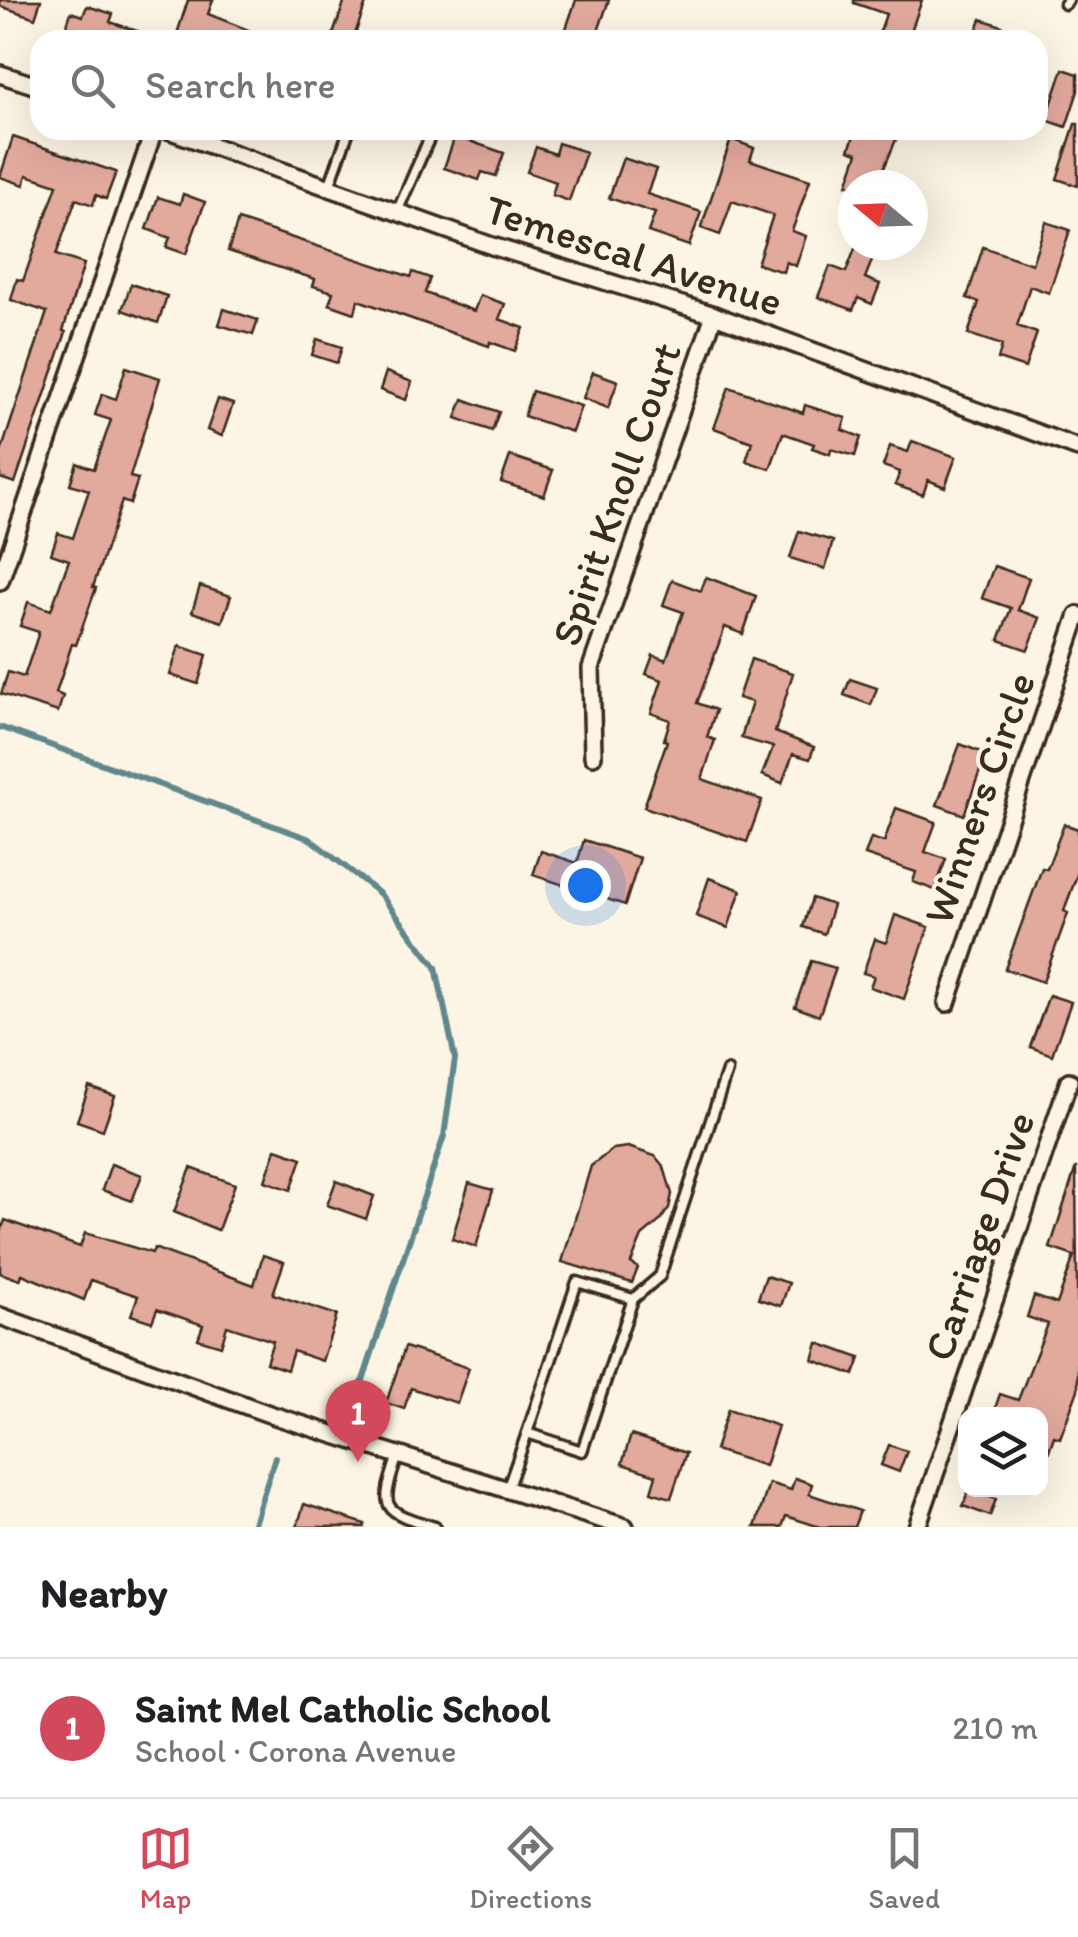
<!DOCTYPE html>
<meta charset="utf-8">
<style>
body{margin:0;font-family:Itim,sans-serif;background:#f2f2f2;color:#202124}
.controls{position:absolute;right:30px;bottom:30px;display:grid;overflow:hidden;border-radius:20px;box-shadow:0 10px 40px #0002}
.controls button{width:90px;height:90px;display:grid;place-items:center;padding:0;border:0;border-bottom:2px solid #e0e0e0;background:#fff;color:#202124;font:50px sans-serif}
.compass{position:absolute;left:838px;top:170px;width:90px;height:90px;border-radius:50%;background:#fff;box-shadow:0 10px 40px #0002;rotate:289deg}
.you{position:absolute;left:585px;top:885px;width:35px;height:35px;margin:-25px;border:8px solid #fff;border-radius:50%;background:#1a73e8;box-shadow:0 0 0 15px #1a73e833}
.badge{display:grid;place-items:center;width:65px;height:65px;border-radius:50%;background:#d1495b;color:#fff;font-size:32px;font-weight:700}
.pin{position:absolute;translate:-50% -82px;filter:drop-shadow(0 2px 5px #0008)}
.pin::after{content:'';position:absolute;top:52px;width:35px;height:30px;background:inherit;clip-path:polygon(0 0,100% 0,50% 100%)}
.list{margin:0;padding:0;list-style:none}
h2{display:flex;justify-content:space-between;align-items:center;height:130px;margin:0;padding:0 40px;font-size:42px}
h2 small{font-size:32px;font-weight:400;color:#757577}
.list li{display:grid;grid-template-columns:65px 1fr auto;gap:30px;align-items:center;box-sizing:border-box;height:140px;padding:0 40px;border-top:2px solid #e0e0e0}
.list b{display:block;font-size:38px;white-space:nowrap}
.list p{margin:0;font-size:32px;white-space:nowrap;color:#757577}
.list em{font-size:32px;font-style:normal;color:#757577}
.icon{flex:none;width:55px;height:55px;fill:none;stroke:currentColor;stroke-width:2;stroke-linecap:round;stroke-linejoin:round}
.map{position:relative;flex:none;width:1078px;height:1527px;overflow:hidden}
.search{position:absolute;background:#fff;box-shadow:0 10px 40px #0002;left:30px;right:30px;top:30px;height:110px;display:flex;align-items:center;gap:25px;box-sizing:border-box;padding:0 35px;border-radius:30px;color:#757577;font-size:38px}
.sheet{height:270px;background:#fff}
nav{display:flex;justify-content:space-around;align-items:center;box-sizing:border-box;height:140px;border-top:2px solid #e0e0e0;background:#fff;font-size:28px;color:#757577}
nav a{display:grid;justify-items:center;gap:5px}
nav .on{color:#d1495b}
.map>svg:first-child{display:block}
.lines{fill:none;stroke-linecap:round;stroke-linejoin:round}
.stream{stroke:#60888c;stroke-width:6}
.building{fill:#e2a99d;stroke:#3b2a1e;stroke-width:2.5}
.lane-casing{stroke:#3b2a1e;stroke-width:15}
.street-casing{stroke:#3b2a1e;stroke-width:22}
.lane{stroke:#fcf5e5;stroke-width:8}
.street{stroke:#fcf5e5;stroke-width:15}
.labels{text-anchor:middle;dominant-baseline:central;stroke-width:8;stroke-linejoin:round;paint-order:stroke}
.street-label{font-size:42px;fill:#3b2a1e;stroke:#fcf5e5}
</style>
<div class="map">
<svg width="1078" height="1527" viewBox="0 0 1078 1527">
<rect width="100%" height="100%" fill="#fcf5e5"/>
<filter id="ink" filterUnits="userSpaceOnUse"><feTurbulence type="fractalNoise" baseFrequency=".01" numOctaves="2"/><feDisplacementMap in="SourceGraphic" scale="20" xChannelSelector="R" yChannelSelector="G"/><feConvolveMatrix kernelMatrix="1 2 1 2 8 2 1 2 1" color-interpolation-filters="sRGB"/></filter>
<g filter="url(#ink)">
<g class="lines">
<!-- stream -->
<g class="stream">
<polyline points="0,727 310,839 380,894 436,967 455,1059 444,1136 358,1395"/>
<polyline points="253,1527 275,1457"/>
</g>
</g>
<!-- building -->
<g class="building">
<polygon points="0,0 41,0 35,18 0,6"/>
<polygon points="188,0 213,0 208,14 274,40 175,40"/>
<polygon points="345,0 367,0 353,40 331,40"/>
<polygon points="576,0 609,0 595,40 562,40"/>
<polygon points="854,0 922,0 908,40 877,40 886,14 854,3"/>
<polygon points="87,6 113,14 110,22 155,37 155,40 62,40 71,12 83,16"/>
<polygon points="981,19 1002,26 997,40 973,40"/>
<polygon points="1063,69 1078,74 1078,91 1066,127 1046,120"/>
<polygon points="1075,124 1078,124 1078,186 1057,179"/>
<polygon points="856,130 900,130 877,185 847,185 858,153 849,150"/>
<polygon points="455,136 504,153 496,176 482,172 479,180 444,168"/>
<polygon points="13,137 116,172 106,199 96,195 93,205 76,199 56,255 84,264 63,331 66,332 15,483 0,478 0,455 47,312 11,300 17,279 23,281 57,185 27,175 24,185 0,177"/>
<polygon points="731,139 754,148 750,160 810,180 792,231 806,236 796,266 786,262 783,272 757,264 773,215 732,201 720,235 701,228"/>
<polygon points="558,143 586,152 569,201 552,195 556,182 527,172 536,147 555,154"/>
<polygon points="623,158 656,169 647,194 701,212 689,246 648,232 655,213 609,198"/>
<polygon points="183,194 205,202 186,254 166,247 170,238 147,229 158,197 180,204"/>
<polygon points="238,220 411,277 413,272 430,278 425,293 474,311 480,295 505,304 499,319 524,328 515,351 490,342 489,346 358,300 355,313 329,304 333,292 313,286 315,279 228,251"/>
<polygon points="1046,222 1070,230 1049,293 1030,286 1017,326 1037,333 1025,368 998,359 1002,345 968,334 979,302 967,298 983,247 1032,264"/>
<polygon points="856,246 875,253 865,278 880,284 872,304 858,298 853,310 818,297 830,266 846,272"/>
<polygon points="131,284 167,296 158,323 122,310"/>
<polygon points="224,309 258,320 253,335 219,325"/>
<polygon points="317,339 342,347 337,363 312,355"/>
<polygon points="126,367 160,378 130,477 138,479 130,504 122,501 93,587 96,588 76,645 72,644 56,693 63,696 58,712 1,694 8,672 24,677 39,632 20,626 28,602 51,610 69,560 51,554 58,533 73,538 89,490 70,484 77,463 94,469 111,420 95,415 102,394 116,399"/>
<polygon points="386,372 412,382 406,400 380,390"/>
<polygon points="593,372 618,381 608,408 583,398"/>
<polygon points="729,387 803,413 805,405 846,418 842,430 861,437 855,456 831,449 830,454 812,448 814,444 783,433 770,469 746,461 752,442 714,428"/>
<polygon points="532,391 581,406 572,432 524,416"/>
<polygon points="218,399 233,404 222,436 207,430"/>
<polygon points="463,399 499,412 492,431 456,418"/>
<polygon points="912,441 956,457 945,487 928,480 923,495 895,485 900,472 883,466 890,446 908,452"/>
<polygon points="510,456 553,470 544,496 501,482"/>
<polygon points="799,531 833,541 825,569 790,558"/>
<polygon points="994,566 1029,578 1018,610 1040,618 1028,650 999,640 1011,608 982,598"/>
<polygon points="706,577 756,596 743,634 725,627 697,703 716,710 707,737 715,740 702,779 762,800 747,842 644,807 667,741 664,740 670,720 651,713 662,680 646,674 653,655 666,660 683,612 663,605 672,580 701,591"/>
<polygon points="200,586 231,596 222,622 192,612"/>
<polygon points="179,646 207,655 198,684 170,675"/>
<polygon points="751,659 793,673 775,732 814,747 810,759 793,754 782,783 762,775 773,747 741,738 752,702 738,698"/>
<polygon points="850,679 877,688 871,705 844,695"/>
<polygon points="960,744 986,754 964,815 937,805"/>
<polygon points="896,808 936,822 925,852 946,859 935,890 913,882 916,872 865,855 871,838 884,842"/>
<polygon points="1064,824 1078,829 1078,872 1064,911 1068,913 1043,982 1005,969 1042,868 1047,869"/>
<polygon points="584,840 640,858 625,905 533,875 541,851 577,863"/>
<polygon points="709,878 741,890 728,928 696,916"/>
<polygon points="812,898 833,905 824,934 803,927"/>
<polygon points="895,915 929,927 904,999 870,987 874,976 863,973 875,939 886,943"/>
<polygon points="811,961 836,968 819,1016 795,1007"/>
<polygon points="1049,995 1071,1002 1052,1055 1030,1047"/>
<polygon points="89,1087 115,1096 103,1130 77,1121"/>
<polygon points="628,1147 655,1156 664,1167 672,1194 669,1208 660,1221 642,1236 631,1263 638,1268 632,1283 562,1262 591,1166 613,1149"/>
<polygon points="276,1149 302,1158 291,1190 265,1181"/>
<polygon points="111,1164 142,1175 132,1201 102,1190"/>
<polygon points="1076,1167 1078,1390 1060,1438 1054,1436 1043,1468 1040,1414 993,1414 1000,1394 1018,1400 1048,1324 1027,1317 1034,1296 1057,1304 1074,1256 1050,1248"/>
<polygon points="191,1168 235,1184 218,1230 174,1212"/>
<polygon points="336,1181 374,1196 366,1219 327,1205"/>
<polygon points="469,1183 493,1190 476,1247 452,1239"/>
<polygon points="5,1220 80,1247 85,1233 152,1253 154,1248 254,1285 263,1255 284,1262 273,1294 337,1315 322,1361 293,1351 287,1370 266,1363 273,1341 227,1326 221,1346 198,1339 203,1325 157,1309 152,1322 131,1315 138,1296 91,1280 84,1300 22,1274 20,1280 0,1273 0,1234"/>
<polygon points="766,1276 789,1283 781,1306 758,1299"/>
<polygon points="818,1343 860,1358 854,1375 813,1360"/>
<polygon points="405,1347 469,1368 457,1403 411,1388 404,1409 386,1403"/>
<polygon points="728,1409 778,1426 765,1466 715,1450"/>
<polygon points="631,1435 686,1453 671,1498 651,1492 656,1475 622,1464"/>
<polygon points="889,1445 907,1451 899,1472 881,1465"/>
<polygon points="795,1478 812,1484 809,1494 860,1511 854,1527 820,1527 786,1516 782,1527 755,1527 769,1483 791,1490"/>
<polygon points="969,1490 996,1499 990,1516 963,1506"/>
<polygon points="304,1504 365,1524 364,1527 297,1527"/>
</g>
<g class="lines">
<!-- lane casing -->
<g class="lane-casing">
<g id="lane">
<polyline points="1065,4 1068,0"/>
<polyline points="329,187 349,130"/>
<polyline points="397,212 433,130"/>
<polyline points="527,1433 577,1282 633,1299"/>
<path d="M 398,1455 C 380,1510 380,1510 435,1527"/>
<polyline points="507,1490 527,1433 582,1451 633,1299 660,1276 727,1071"/>
</g>
</g>
<!-- street casing -->
<g class="street-casing">
<g id="street">
<polyline points="0,74 40,87"/>
<polyline points="168,130 492,246 714,315 1078,448"/>
<polyline points="0,581 154,130"/>
<polyline points="593,756 591,668 714,315"/>
<polyline points="947,1003 1078,615"/>
<polyline points="0,1316 272,1415 625,1527"/>
<polyline points="917,1527 1069,1081"/>
</g>
</g>
<!-- lane -->
<use href="#lane" class="lane"/>
<!-- street -->
<use href="#street" class="street"/>
</g>
</g>
<g class="labels">
<!-- street labels -->
<g class="street-label">
<text transform="translate(634 255) rotate(18)">Temescal Avenue</text>
<text transform="translate(616 494) rotate(-71)">Spirit Knoll Court</text>
<text transform="translate(979 798) rotate(-71)">Winners Circle</text>
<text transform="translate(979 1236) rotate(-71)">Carriage Drive</text>
</g>
</g>
</svg>
<div class="controls">
<button><svg class="icon" aria-label="layers" viewBox="0 0 24 24"><path d="M12 4l9 5-9 5-9-5zM3 14l9 5 9-5"/></svg></button>
</div>
<svg class="compass" viewBox="-18 -18 36 36"><path d="M0-13l5 13h-10z" fill="#e53935"/><path d="M0 13l5-13h-10z" fill="#757577"/></svg>
<div class="you"></div>
<div class="pin badge" style="left:358px;top:1462px">1</div>
<div class="search"><svg class="icon" aria-label="search" viewBox="0 0 24 24"><circle cx="10" cy="10" r="6"/><path d="M15 15l6 6"/></svg>Search here</div>
</div>
<section class="sheet">
<h2>Nearby<small></small></h2>
<ul class="list">
<li><span class="badge">1</span><div><b>Saint Mel Catholic School</b><p>School · Corona Avenue</p></div><em>210 m</em></li>
</ul>
</section>
<nav>
<a class="on"><svg class="icon" aria-label="map" viewBox="0 0 24 24"><path d="M3 6l6-2 6 2 6-2v14l-6 2-6-2-6 2zM9 4v14M15 6v14"/></svg>Map</a>
<a><svg class="icon" aria-label="directions" viewBox="0 0 24 24"><path d="M12 3l9 9-9 9-9-9zM9 14v-3h6M13 9l2 2-2 2"/></svg>Directions</a>
<a><svg class="icon" aria-label="saved" viewBox="0 0 24 24"><path d="M7 4h10v16l-5-4-5 4z"/></svg>Saved</a>
</nav>
